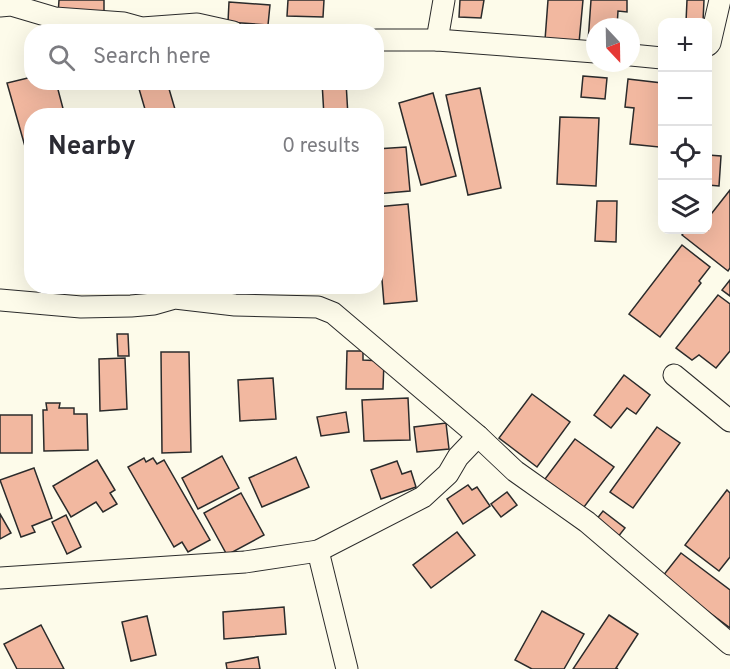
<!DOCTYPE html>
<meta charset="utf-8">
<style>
body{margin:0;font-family:Overpass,sans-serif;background:#f2f2f3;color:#2b2b33}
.controls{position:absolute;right:18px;top:18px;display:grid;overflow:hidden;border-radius:12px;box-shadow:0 6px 24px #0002}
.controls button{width:54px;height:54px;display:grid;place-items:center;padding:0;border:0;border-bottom:2px solid #e1e1e2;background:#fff;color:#2b2b33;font:30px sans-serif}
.compass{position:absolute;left:586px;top:18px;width:54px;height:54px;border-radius:50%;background:#fff;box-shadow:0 6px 24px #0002;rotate:158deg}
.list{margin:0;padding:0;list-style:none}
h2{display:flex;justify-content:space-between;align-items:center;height:78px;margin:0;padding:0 24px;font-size:26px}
h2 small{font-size:20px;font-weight:400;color:#7c7c81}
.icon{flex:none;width:33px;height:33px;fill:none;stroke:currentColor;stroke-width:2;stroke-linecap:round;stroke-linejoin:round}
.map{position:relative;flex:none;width:730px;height:669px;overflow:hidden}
.search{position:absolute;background:#fff;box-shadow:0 6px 24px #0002;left:24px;top:24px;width:360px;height:66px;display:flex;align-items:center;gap:15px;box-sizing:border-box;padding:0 21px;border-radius:24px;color:#7c7c81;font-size:22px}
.panel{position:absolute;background:#fff;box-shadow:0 6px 24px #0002;left:24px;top:108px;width:360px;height:186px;border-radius:24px}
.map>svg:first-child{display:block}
.building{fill:#f2b8a0;stroke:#2b2b2b;stroke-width:1.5}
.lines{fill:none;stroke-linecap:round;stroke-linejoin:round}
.minor-casing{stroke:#2b2b2b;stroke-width:23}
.minor{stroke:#fdfbea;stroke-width:21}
</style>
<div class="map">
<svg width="730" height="669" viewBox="0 0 730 669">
<rect width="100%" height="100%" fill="#fdfbea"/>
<!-- building -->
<g class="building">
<polygon points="59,0 104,0 104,17 58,15"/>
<polygon points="288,0 324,0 323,17 287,16"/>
<polygon points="460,0 484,0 481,18 459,17"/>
<polygon points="548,0 583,0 579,43 545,40"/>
<polygon points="591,0 627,0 627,12 618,11 617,27 595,27 595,42 588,42"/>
<polygon points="687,0 704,0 703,22 686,22"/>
<polygon points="229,2 270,5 268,25 228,22"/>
<polygon points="583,76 607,78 605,99 581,97"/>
<polygon points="32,77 32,82 56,82 65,116 32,116 32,148 26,150 7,83"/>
<polygon points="628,79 662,83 662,120 659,147 630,144 634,108 625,107"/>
<polygon points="137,82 167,82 177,116 147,116"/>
<polygon points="322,82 346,82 348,116 324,116"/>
<polygon points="480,88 501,188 468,195 446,95"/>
<polygon points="433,93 456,176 421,185 399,103"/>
<polygon points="560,117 599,118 596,186 557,184"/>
<polygon points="406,147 410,191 376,194 376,149"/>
<polygon points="708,155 721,156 719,186 708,185"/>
<polygon points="26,157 32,157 32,171 27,172"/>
<polygon points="730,190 730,268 728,271 682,235 686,230 708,230 708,218"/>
<polygon points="597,201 617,201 616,242 595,241"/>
<polygon points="408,204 417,301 384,304 376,207"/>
<polygon points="682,245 710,267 699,281 701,283 660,337 629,314"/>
<polygon points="730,280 730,296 722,290"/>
<polygon points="718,295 730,304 730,351 716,368 699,355 692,360 676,348"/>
<polygon points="117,334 128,334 129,356 118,356"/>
<polygon points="347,351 363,351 363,360 384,361 383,389 346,389"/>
<polygon points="161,352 189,352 191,452 162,453"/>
<polygon points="125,358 127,409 100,411 99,359"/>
<polygon points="624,375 650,395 636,414 627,408 611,428 594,415"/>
<polygon points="273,378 276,419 240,421 238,380"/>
<polygon points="532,394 570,422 537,467 499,438"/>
<polygon points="408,398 410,440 364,441 362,400"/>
<polygon points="46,403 60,403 59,408 74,408 74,414 87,414 88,450 44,451 43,410 47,410"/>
<polygon points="346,412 349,432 321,436 317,417"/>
<rect x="0" y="415" width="32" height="38"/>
<polygon points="446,423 449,449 417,452 414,427"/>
<polygon points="657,427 680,443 633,508 610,492"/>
<polygon points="575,439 614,467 581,511 542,483"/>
<polygon points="222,456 239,488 198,509 182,478"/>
<polygon points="296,457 309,487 262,507 249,478"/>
<polygon points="144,458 146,462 153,458 157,464 164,460 210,540 188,552 182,542 174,547 128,467"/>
<polygon points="97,460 115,490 110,493 117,504 103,512 96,502 71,517 53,486"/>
<polygon points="397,461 402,474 411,471 416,487 381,499 371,470"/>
<polygon points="34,468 52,518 32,526 35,532 21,537 0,480"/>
<polygon points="468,485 472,490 477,487 490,506 463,524 447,499"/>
<polygon points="727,490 730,493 730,557 719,571 685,545"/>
<polygon points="507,492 517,505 501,517 491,504"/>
<polygon points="241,493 264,535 227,555 204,513"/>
<polygon points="603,511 625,528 614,542 592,525"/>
<polygon points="0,514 11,533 0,539"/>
<polygon points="66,515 81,547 67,554 52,522"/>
<polygon points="457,532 475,555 431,588 413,565"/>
<polygon points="681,553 730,590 730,628 662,577"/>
<polygon points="284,607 286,634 224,639 223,612"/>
<polygon points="542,611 584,634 564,669 532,669 515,660"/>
<polygon points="609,615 638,634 616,668 618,669 573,669"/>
<polygon points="147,616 156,655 131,661 122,622"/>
<polygon points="41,625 64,669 17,669 4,644"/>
<polygon points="258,657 260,669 227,669 226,663"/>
</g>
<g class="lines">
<!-- minor casing -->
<g class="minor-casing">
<g id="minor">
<polyline points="0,6 11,5 55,18 124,23 142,28 197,24 233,32"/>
<polyline points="376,40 437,40 595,52"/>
<polyline points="437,40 444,0"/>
<polyline points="708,45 710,43 720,0"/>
<polyline points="631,55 662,58"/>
<polyline points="0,300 81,307 131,306 154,304 175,298 235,305 318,307 333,313 478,436 515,471 587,522 730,644"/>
<polyline points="674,375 730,421"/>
<polyline points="318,551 347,669"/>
<polyline points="0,578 245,562 318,551 423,497 448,474 458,457 478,436"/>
</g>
</g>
<!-- minor -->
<use href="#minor" class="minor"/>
</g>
</svg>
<div class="controls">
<button>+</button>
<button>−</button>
<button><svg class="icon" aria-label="locate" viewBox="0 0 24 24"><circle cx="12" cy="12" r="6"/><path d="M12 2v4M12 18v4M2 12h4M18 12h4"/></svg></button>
<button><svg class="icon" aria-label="layers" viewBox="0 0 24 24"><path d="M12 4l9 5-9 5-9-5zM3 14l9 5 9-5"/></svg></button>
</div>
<svg class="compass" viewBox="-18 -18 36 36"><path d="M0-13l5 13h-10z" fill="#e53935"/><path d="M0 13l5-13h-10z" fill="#7c7c81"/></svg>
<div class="search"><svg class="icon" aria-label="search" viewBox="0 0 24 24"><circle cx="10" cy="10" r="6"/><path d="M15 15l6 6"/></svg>Search here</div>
<section class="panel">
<h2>Nearby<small>0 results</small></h2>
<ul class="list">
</ul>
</section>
</div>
